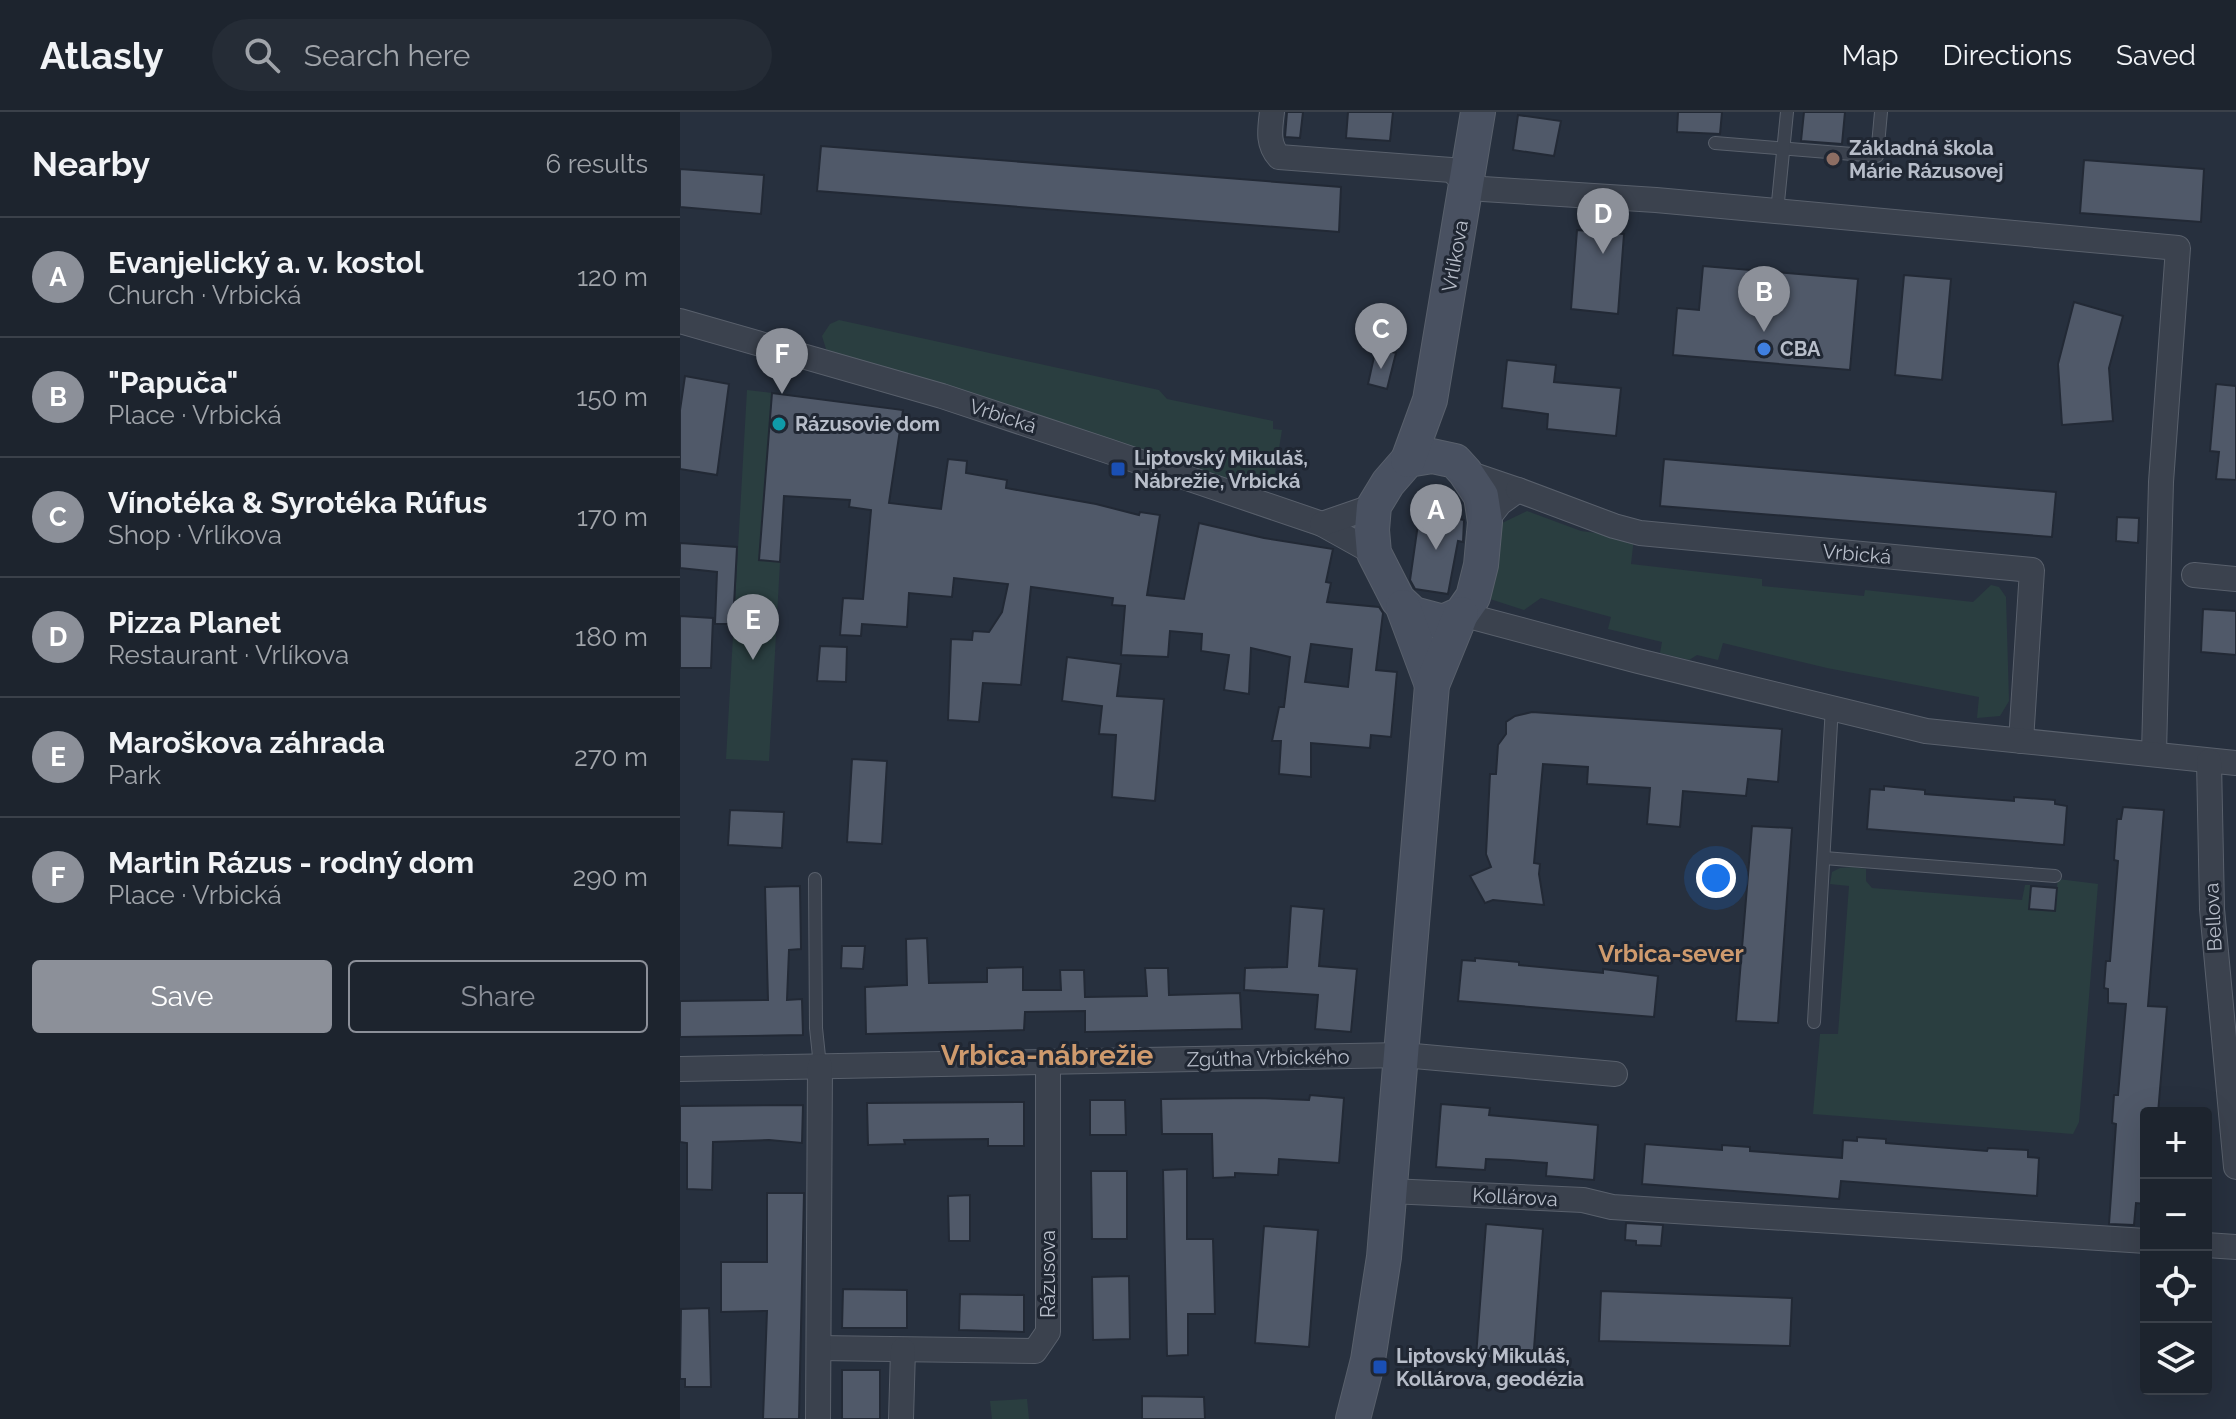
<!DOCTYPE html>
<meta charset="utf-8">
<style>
body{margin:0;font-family:Raleway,sans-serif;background:#252c36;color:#f1f3f6}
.controls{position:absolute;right:24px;bottom:24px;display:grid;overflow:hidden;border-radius:8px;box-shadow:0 8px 32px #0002}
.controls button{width:72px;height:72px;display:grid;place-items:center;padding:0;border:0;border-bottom:2px solid #3b414a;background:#1d242e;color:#f1f3f6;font:40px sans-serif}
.you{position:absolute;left:1036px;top:766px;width:28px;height:28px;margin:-20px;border:6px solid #fff;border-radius:50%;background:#1a73e8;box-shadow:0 0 0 12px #1a73e833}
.badge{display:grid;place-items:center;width:52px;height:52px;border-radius:50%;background:#8c9099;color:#fff;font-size:26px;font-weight:700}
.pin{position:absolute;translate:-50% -66px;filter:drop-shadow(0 2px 4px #0008)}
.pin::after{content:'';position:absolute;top:42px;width:28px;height:24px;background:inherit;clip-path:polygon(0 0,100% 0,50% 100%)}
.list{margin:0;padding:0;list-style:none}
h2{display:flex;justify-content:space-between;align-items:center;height:104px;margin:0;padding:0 32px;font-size:34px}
h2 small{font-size:26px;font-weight:400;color:#a0a4aa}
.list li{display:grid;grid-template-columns:52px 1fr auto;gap:24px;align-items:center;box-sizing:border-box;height:120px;padding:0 32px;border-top:2px solid #3b414a}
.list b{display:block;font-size:30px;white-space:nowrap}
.list p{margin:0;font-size:26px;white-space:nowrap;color:#a0a4aa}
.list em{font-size:26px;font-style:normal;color:#a0a4aa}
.actions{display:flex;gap:16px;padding:24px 32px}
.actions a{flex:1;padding:18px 0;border:2px solid #8c9099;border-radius:8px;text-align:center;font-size:28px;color:#8c9099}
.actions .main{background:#8c9099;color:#fff}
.icon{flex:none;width:44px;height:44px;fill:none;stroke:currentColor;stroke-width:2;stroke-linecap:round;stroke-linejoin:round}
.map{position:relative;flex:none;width:1556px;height:1307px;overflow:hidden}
header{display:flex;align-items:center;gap:48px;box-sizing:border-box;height:112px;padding:0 40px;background:#1d242e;border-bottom:2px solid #3b414a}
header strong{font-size:38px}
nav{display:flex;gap:44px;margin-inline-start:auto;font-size:28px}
.search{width:560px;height:72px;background:#252c36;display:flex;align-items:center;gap:20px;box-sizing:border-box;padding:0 28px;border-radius:44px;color:#a0a4aa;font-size:30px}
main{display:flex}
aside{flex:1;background:#1d242e}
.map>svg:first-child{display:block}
.green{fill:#2a3e40}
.building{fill:#505969;stroke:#222935;stroke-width:2;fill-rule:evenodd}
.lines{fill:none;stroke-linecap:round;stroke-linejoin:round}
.lane-casing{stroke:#59606c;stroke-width:14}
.street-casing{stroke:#59606c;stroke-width:26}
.secondary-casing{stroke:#59606c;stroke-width:36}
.lane{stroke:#3b424e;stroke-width:12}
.street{stroke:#3b424e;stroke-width:24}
.secondary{stroke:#495161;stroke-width:34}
.education-dot{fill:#8d6e63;stroke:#202733;stroke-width:3}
.shop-dot{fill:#3f7fe0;stroke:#202733;stroke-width:3}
.culture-dot{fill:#0f9aa8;stroke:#202733;stroke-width:3}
.transit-dot{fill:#1a4fb4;stroke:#202733;stroke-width:3}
.labels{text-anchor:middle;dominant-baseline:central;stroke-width:6;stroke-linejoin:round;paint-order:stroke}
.poi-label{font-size:20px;font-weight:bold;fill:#b7bdc9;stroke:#202733;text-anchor:start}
.street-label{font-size:20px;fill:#b7bdc9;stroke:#202733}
.quarter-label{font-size:24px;font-weight:bold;fill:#ce9a6d;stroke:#202733}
.district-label{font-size:28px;font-weight:bold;fill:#ce9a6d;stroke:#202733}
</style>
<header>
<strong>Atlasly</strong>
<div class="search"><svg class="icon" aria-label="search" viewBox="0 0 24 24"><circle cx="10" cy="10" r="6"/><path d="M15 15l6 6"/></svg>Search here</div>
<nav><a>Map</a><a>Directions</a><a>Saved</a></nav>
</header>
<main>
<aside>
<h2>Nearby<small>6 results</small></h2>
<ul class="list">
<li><span class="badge">A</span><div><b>Evanjelický a. v. kostol</b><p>Church · Vrbická</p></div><em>120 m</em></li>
<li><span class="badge">B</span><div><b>&quot;Papuča&quot;</b><p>Place · Vrbická</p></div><em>150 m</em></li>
<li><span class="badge">C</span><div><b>Vínotéka &amp; Syrotéka Rúfus</b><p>Shop · Vrlíkova</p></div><em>170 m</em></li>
<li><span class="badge">D</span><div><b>Pizza Planet</b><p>Restaurant · Vrlíkova</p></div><em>180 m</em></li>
<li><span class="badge">E</span><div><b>Maroškova záhrada</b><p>Park</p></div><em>270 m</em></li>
<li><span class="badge">F</span><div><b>Martin Rázus - rodný dom</b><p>Place · Vrbická</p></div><em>290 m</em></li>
</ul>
<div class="actions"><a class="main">Save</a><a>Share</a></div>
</aside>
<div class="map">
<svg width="1556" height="1307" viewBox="0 0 1556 1307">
<rect width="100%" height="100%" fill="#27303e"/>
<!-- green -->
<g class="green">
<polygon points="159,208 479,278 487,287 593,309 593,317 602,318 594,367 574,376 308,289 153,243 146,237 142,224 150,212"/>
<polygon points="67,278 92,281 79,448 100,450 89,649 46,647"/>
<polygon points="847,399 901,419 954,426 951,452 1082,467 1082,474 1184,484 1185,478 1293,490 1311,473 1319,475 1326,485 1329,589 1320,604 1297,606 1299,585 1147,556 1043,531 1038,548 1017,543 1009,548 980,541 982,530 928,517 931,505 861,486 844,498 810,487 818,413"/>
<polygon points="1173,755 1186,757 1186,769 1192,776 1342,788 1345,773 1351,773 1349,797 1374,799 1378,767 1418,772 1399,1010 1393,1022 1133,1002 1140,922 1158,922 1169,774 1150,772 1152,760 1160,756"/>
<polygon points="347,1287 349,1307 312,1307 310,1289"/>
</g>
<!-- building -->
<g class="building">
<polygon points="607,0 623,0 620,26 605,25"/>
<polygon points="668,0 713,0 710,29 666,26"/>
<polygon points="998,0 1042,0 1040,22 997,20"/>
<polygon points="1124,0 1165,0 1162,32 1121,29"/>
<polygon points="838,3 881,9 874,44 833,38"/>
<polygon points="141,34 661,75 659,120 137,79"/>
<polygon points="1404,48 1524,57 1521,110 1400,101"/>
<polygon points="0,57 84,63 81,102 0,95"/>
<polygon points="897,118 944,122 938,202 891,197"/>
<polygon points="1023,154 1178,167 1170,258 993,243 997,196 1019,198"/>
<polygon points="1224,163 1271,167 1262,268 1215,263"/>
<polygon points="1394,190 1443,204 1429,256 1433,309 1382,313 1378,252"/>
<polygon points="696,236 716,241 707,277 688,272"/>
<polygon points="827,248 876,253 874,270 941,276 936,324 867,317 868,302 822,296"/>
<polygon points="5,264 49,272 37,363 0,357 0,298"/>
<polygon points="1536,272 1556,274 1556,368 1536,367 1539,340 1530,339"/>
<path d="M 92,281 L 223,298 L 209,391 L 261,397 L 268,347 L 287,349 L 286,361 L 327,368 L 326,376 L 416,392 L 459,403 L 460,400 L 480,403 L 467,483 L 504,487 L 519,411 L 584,426 L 653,437 L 646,470 L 651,471 L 647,490 L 699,495 L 703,501 L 696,558 L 717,560 L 711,625 L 691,623 L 690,636 L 631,631 L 631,665 L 599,662 L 601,629 L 592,629 L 599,595 L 604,595 L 610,545 L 571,536 L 569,582 L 544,578 L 549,543 L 521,539 L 522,522 L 490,519 L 488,545 L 441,543 L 445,494 L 432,493 L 433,486 L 351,475 L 341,573 L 303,571 L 299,610 L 268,608 L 271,527 L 292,528 L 293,519 L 309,520 L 322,500 L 328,472 L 274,466 L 272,485 L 229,481 L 227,515 L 182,512 L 181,524 L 160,523 L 163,486 L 183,487 L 191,398 L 169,395 L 170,388 L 104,384 L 100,450 L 79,448 ZM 631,532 L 672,537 L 668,575 L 625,570 Z"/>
<polygon points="984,347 1376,380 1372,425 980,394"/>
<polygon points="744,399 780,404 779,407 784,408 783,430 778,429 768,482 735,477 730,468 738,412 742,413"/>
<polygon points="1437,405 1459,406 1458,431 1436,429"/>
<polygon points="0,431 57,435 53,512 35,512 37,460 0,456"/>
<polygon points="1523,497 1556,499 1556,543 1521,540"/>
<polygon points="0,504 33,506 31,556 0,556"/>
<polygon points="140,534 167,535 166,570 137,569"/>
<polygon points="387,545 441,552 437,584 484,587 475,689 432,685 436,623 419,622 422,594 382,589"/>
<polygon points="852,600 1102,617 1098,670 1068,667 1066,684 1003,679 1000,715 967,712 970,676 907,672 908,655 863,652 854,751 860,752 859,762 864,793 813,788 805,791 790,764 811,755 806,742 810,662 816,662 818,633 826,622 826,610 835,604"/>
<polygon points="172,647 207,649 202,732 167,730"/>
<polygon points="1204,674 1245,678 1245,682 1334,689 1334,685 1375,688 1375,692 1387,694 1384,733 1187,717 1190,677 1204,678"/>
<polygon points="1443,695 1484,698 1468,894 1487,895 1478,1001 1466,1001 1466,1092 1456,1091 1454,1113 1429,1112 1436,1012 1432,1011 1434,983 1438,983 1446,892 1428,891 1428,877 1424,876 1426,849 1430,849 1438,749 1434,748 1437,707 1441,707"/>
<polygon points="50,698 104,700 102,736 48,733"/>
<polygon points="1072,714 1112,716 1098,911 1056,909"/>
<polygon points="120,774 121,837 109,838 107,888 122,887 123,923 0,925 0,889 88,888 85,775"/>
<polygon points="1351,774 1377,776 1375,799 1349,797"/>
<polygon points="611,794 644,797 639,854 677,857 671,920 635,917 638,883 564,878 565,856 607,855"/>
<polygon points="247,826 249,871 307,870 307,856 343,855 343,878 381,878 380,858 404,858 405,885 467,884 465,856 488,856 489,883 560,881 562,917 405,920 405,899 345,900 344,918 186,922 185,875 227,873 226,827"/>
<polygon points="162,834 185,834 183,857 161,856"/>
<polygon points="795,846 839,850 839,853 923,861 923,857 978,864 974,905 778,889 782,848 795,849"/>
<polygon points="630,983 664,986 659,1051 599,1047 598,1063 555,1061 555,1065 533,1066 532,1022 482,1022 481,987 578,986 629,988"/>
<polygon points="410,988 445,988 446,1023 410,1023"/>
<polygon points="344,990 344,1034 308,1034 308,1027 224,1028 225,1032 188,1033 187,991"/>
<polygon points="761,992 810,996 809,1003 918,1013 914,1068 866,1064 867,1051 830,1048 806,1047 805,1058 756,1055"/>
<polygon points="123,993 122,1031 89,1028 33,1030 32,1078 7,1077 7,1031 0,1030 0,994"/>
<polygon points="1177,1025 1206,1027 1206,1031 1307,1039 1308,1036 1348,1038 1348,1045 1359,1046 1357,1084 1161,1069 1159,1087 962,1072 965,1032 1042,1038 1042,1033 1070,1035 1070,1039 1162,1046 1163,1028 1177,1029"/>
<polygon points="507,1057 507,1127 533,1127 535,1202 508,1202 508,1243 487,1244 483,1058"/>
<polygon points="411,1059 447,1059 447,1127 412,1127"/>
<polygon points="87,1081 124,1081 119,1307 83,1307 87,1199 41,1200 41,1150 87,1150"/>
<polygon points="290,1083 290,1129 269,1129 268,1084"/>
<polygon points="946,1111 983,1113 981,1134 956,1133 956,1129 945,1128"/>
<polygon points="806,1112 863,1117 853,1250 796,1245"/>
<polygon points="584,1114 638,1118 629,1235 575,1231"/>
<polygon points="449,1164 450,1227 413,1228 412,1165"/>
<polygon points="163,1177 227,1178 227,1216 162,1216"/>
<polygon points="921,1179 1112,1186 1110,1234 919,1229"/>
<polygon points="280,1182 344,1183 344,1220 279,1218"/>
<polygon points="29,1196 31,1275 5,1275 5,1267 0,1267 1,1197"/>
<rect x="162" y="1258" width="38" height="49"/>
<polygon points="462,1284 524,1285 525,1307 462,1307"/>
</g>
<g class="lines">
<!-- lane casing -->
<g class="lane-casing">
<g id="lane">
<polyline points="1035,31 1197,44 1201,0"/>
<polyline points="1097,100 1107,0"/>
<polyline points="1144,746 1375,764"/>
<polyline points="135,767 136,916 140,954"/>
<polyline points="1134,910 1152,594"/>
</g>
</g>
<!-- street casing -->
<g class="street-casing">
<g id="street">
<path d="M 592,0 C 590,17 587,32 599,45 L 771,58 L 787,72 L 803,77 L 976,88 L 1498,136 L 1481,370 L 1474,641"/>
<polyline points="0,209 262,284 428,339 642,412 694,441"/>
<polyline points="785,360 838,378 820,391 805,410"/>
<polyline points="838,378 934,414 960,421 1352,458 1341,629"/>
<polyline points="642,412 694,394"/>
<polyline points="1514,463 1556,467"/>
<polyline points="781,502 958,549 1246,619 1556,651"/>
<polyline points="1529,649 1532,797 1556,1055"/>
<polyline points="0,957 723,943 935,962"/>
<polyline points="710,1079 903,1088 932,1095 1466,1129"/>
<polyline points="1526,1133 1556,1135"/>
<polyline points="139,1236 355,1239 368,1220 368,949"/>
<polyline points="138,1307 140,954"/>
<polyline points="221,1307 223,1238"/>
</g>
</g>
<!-- secondary casing -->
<g class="secondary-casing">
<g id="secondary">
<polygon points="752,344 775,349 785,360 801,384 805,410 801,453 793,485 781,502 763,510 733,502 718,488 694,441 692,418 694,394 708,371 728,348"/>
<polyline points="728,348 750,288 798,0"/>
<polyline points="723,495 752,573"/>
<polyline points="673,1307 688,1248 704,1145 752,573 781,502"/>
</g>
</g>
<!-- lane -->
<use href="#lane" class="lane"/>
<!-- street -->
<use href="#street" class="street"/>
<!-- secondary -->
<use href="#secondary" class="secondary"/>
</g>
<!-- markers -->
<circle class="education-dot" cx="1153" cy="47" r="8"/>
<circle class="shop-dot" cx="1084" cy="237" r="8"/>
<circle class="culture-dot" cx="99" cy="312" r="8"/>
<g class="transit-dot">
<rect x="430" y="349" width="16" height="16" rx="4"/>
<rect x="692" y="1247" width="16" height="16" rx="4"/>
</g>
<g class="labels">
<!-- poi labels -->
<g class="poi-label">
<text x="1169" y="36">Základná škola<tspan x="1169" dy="23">Márie Rázusovej</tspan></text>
<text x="1100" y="237">CBA</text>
<text x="115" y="312">Rázusovie dom</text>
<text x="454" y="346">Liptovský Mikuláš,<tspan x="454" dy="23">Nábrežie, Vrbická</tspan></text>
<text x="716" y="1244">Liptovský Mikuláš,<tspan x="716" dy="23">Kollárova, geodézia</tspan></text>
</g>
<!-- street labels -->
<g class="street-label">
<text transform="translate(775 144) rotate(-80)">Vrlíkova</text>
<text transform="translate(323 304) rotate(18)">Vrbická</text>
<text transform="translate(1177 442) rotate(5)">Vrbická</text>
<text transform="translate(1533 805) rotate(-93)">Bellova</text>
<text transform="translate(588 946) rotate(-1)">Zgútha Vrbického</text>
<text transform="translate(835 1085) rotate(3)">Kollárova</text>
<text transform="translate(368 1162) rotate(-90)">Rázusova</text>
</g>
<!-- quarter labels -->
<g class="quarter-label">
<text x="991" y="841">Vrbica-sever</text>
</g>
<!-- district labels -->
<g class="district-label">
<text x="367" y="943">Vrbica-nábrežie</text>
</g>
</g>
</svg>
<div class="controls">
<button>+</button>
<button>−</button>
<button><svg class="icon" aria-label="locate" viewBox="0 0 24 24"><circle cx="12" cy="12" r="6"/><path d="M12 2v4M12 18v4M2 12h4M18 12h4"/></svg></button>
<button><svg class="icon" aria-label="layers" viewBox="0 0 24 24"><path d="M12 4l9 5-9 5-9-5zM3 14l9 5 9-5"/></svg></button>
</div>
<div class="you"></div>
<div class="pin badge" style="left:756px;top:438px">A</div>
<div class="pin badge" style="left:1084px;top:220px">B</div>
<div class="pin badge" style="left:701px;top:257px">C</div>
<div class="pin badge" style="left:923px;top:142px">D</div>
<div class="pin badge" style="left:73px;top:548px">E</div>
<div class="pin badge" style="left:102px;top:282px">F</div>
</div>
</main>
